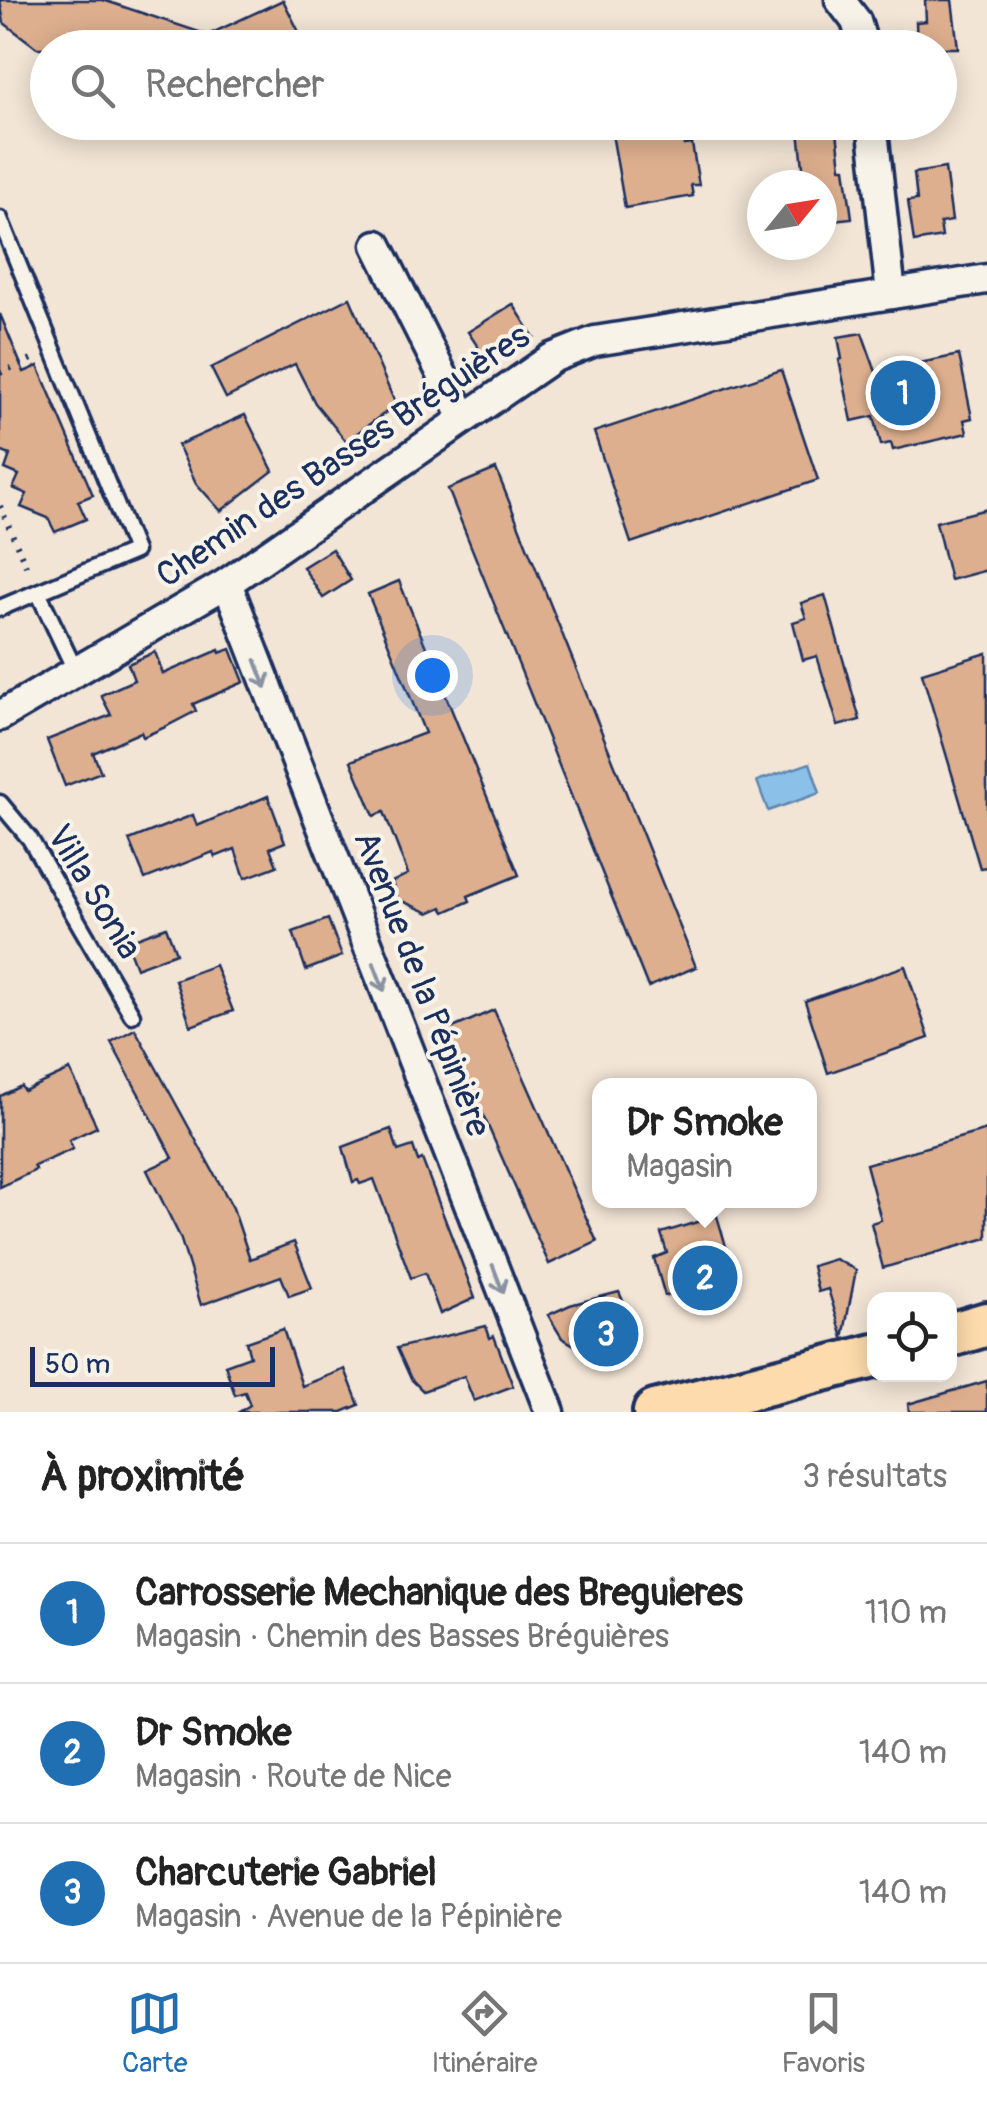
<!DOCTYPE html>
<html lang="fr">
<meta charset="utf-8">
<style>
body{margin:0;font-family:Pangolin,sans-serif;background:#f2f2f2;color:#222}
.controls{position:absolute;right:30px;bottom:30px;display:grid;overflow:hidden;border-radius:20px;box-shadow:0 5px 25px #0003}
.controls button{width:90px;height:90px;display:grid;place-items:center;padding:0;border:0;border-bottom:2px solid #e0e0e0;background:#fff;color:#222;font:50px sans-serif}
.compass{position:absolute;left:747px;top:170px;width:90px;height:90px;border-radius:50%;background:#fff;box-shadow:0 5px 25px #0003;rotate:60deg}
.scale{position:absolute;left:30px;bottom:25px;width:245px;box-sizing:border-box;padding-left:10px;border:5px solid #1b2f5e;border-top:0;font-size:28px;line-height:35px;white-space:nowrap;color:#1b2f5e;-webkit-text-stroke:8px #f7f3e8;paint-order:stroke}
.you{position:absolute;left:432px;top:675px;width:35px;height:35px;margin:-25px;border:8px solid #fff;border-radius:50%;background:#1a73e8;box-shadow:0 0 0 15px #1a73e833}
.badge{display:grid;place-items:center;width:65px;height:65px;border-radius:50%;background:#1f6fb2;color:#fff;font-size:32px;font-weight:700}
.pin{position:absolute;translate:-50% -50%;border:5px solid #fff;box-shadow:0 2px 10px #0006}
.popup{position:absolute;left:592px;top:1078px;width:225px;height:130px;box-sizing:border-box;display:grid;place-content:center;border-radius:20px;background:#fff;filter:drop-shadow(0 2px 8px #0005);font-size:32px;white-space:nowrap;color:#767676}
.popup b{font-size:38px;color:#222}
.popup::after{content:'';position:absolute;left:50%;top:100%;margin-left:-20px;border:20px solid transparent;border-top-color:#fff}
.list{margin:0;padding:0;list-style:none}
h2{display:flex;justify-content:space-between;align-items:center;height:130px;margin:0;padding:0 40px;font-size:42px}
h2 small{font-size:32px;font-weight:400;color:#767676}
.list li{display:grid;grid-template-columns:65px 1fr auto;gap:30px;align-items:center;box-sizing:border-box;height:140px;padding:0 40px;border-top:2px solid #e0e0e0}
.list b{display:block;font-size:38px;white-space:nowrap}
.list p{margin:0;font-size:32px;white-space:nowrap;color:#767676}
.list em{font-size:32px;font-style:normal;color:#767676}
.icon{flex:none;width:55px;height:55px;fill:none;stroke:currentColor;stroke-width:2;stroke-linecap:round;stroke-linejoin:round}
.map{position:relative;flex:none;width:987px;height:1412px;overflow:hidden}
.search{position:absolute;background:#fff;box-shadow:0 5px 25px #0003;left:30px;right:30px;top:30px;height:110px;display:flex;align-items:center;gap:25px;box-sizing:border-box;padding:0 35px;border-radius:55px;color:#767676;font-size:38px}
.sheet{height:550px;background:#fff}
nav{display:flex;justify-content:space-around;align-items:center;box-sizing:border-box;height:140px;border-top:2px solid #e0e0e0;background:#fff;font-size:28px;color:#767676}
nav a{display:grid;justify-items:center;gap:5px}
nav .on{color:#1f6fb2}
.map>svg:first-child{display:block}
.water{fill:#8bc1e9;stroke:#5e87b1;stroke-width:2.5}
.building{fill:#ddaf8e;stroke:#1b2f5e;stroke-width:2.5}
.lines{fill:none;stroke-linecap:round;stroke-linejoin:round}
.lane-casing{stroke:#1b2f5e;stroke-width:21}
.street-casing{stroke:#1b2f5e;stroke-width:35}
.primary-casing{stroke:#1b2f5e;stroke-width:50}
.path{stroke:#1b2f5e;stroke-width:6;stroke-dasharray:2.5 8;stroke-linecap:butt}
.lane{stroke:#f7f3e8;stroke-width:14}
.street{stroke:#f7f3e8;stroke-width:28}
.primary{stroke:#fddbac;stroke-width:42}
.oneway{stroke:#8991a3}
.labels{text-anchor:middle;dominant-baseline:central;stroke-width:8;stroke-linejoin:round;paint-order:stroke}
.street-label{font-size:35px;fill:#1b2f5e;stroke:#f7f3e8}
</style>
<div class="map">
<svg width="987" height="1412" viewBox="0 0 987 1412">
<rect width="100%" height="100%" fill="#f2e5d6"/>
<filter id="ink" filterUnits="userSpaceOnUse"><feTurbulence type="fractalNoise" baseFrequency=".01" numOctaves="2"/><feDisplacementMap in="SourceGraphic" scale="20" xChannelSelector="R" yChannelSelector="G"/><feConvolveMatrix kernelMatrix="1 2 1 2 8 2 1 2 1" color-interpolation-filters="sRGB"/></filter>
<g filter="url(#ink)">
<!-- water -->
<polygon class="water" points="810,763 820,793 768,811 757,781"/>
<!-- building -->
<g class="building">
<polygon points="0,0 103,0 208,35 283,0 307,48 37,48 4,23"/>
<polygon points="925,0 952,0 958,48 917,48 916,22 926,21"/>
<polygon points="610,122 680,122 684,145 692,144 699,185 691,185 693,196 625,208"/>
<polygon points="798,122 836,122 841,168 845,168 852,218 822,221 822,184 805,185"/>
<polygon points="945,168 952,221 940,223 942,237 914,242 908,201 917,200 914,173"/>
<polygon points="350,298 396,405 346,441 315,403 295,364 226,398 211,368"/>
<polygon points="513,304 534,337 490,365 468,332"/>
<polygon points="0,314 24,372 38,366 93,495 78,501 86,519 55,532 48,518 21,507 27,494 13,488 19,475 5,469 10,455 0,451"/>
<polygon points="862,333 876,372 959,355 972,418 964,420 967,433 893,450 891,443 881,445 874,416 852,421 839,360 842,359 838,337"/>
<polygon points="781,370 818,480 631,543 594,432"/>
<polygon points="245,415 273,471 221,511 196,483 178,445"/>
<polygon points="496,469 696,967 648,987 448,489"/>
<polygon points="987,509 987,570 950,580 936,522"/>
<polygon points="332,549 351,580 323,598 303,567"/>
<polygon points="399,581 519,875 468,896 470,901 445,912 442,907 429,913 397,899 392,882 408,874 384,812 374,816 351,761 425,733 368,594"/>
<polygon points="825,595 860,720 838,726 817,656 803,660 793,622 806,618 801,603"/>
<polygon points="231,649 244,682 193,704 196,711 163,728 143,737 141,732 93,753 101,772 65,786 47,740 111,715 101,695 134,680 128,664 155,652 163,674 219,650 220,653"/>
<polygon points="987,653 987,867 980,868 922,673"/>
<polygon points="268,796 285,842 270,848 277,866 245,878 235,849 215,857 213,852 145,879 129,840 193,815 197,826"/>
<polygon points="328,919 342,956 306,970 293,932"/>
<polygon points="166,927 176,953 136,968 126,942"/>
<polygon points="215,965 233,1011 191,1026 175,980"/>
<polygon points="905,966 929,1038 828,1073 805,1001"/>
<polygon points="494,1010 597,1242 549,1264 446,1031"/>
<polygon points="135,1029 233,1208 250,1259 294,1242 312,1288 289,1296 281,1276 201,1305 180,1237 147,1170 173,1158 111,1042"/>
<polygon points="70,1070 97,1127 69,1140 73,1149 34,1166 36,1170 0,1187 0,1096 21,1086 24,1091"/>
<polygon points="391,1129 398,1151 413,1146 418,1161 422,1159 475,1298 440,1314 425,1273 411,1278 374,1179 360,1184 358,1180 353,1182 343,1147"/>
<polygon points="987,1130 987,1238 883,1268 871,1223 881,1220 866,1164"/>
<polygon points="717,1216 728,1253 708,1259 714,1281 665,1296 654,1258 667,1253 661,1233"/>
<polygon points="835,1259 856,1270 843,1338 828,1289 818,1292 812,1266"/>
<polygon points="619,1292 631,1319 618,1324 599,1359 562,1338 548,1315 570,1305"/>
<polygon points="486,1326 490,1338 494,1336 513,1386 474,1401 464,1376 423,1391 411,1379 397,1348"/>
<polygon points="283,1329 302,1386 345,1369 359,1405 342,1412 239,1412 250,1405 245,1392 235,1395 225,1365 250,1356 246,1342"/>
<polygon points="987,1381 987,1412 909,1412 908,1404"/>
</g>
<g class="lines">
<!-- lane casing -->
<g class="lane-casing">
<g id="lane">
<polyline points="0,219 135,551 0,608"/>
<polyline points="38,592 76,672"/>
<polyline points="0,803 30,839 132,1015"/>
</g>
</g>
<!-- street casing -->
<g class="street-casing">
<g id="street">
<polyline points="840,0 856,21 864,48"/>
<polyline points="872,122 891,294"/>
<polyline points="377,245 464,418"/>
<polyline points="227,583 550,1412"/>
<polyline points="0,716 227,583 552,358 595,341 987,279"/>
</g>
</g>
<!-- primary casing -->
<g class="primary-casing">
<g id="primary">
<polyline points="950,1335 987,1324"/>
<polyline points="655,1412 874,1356"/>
</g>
</g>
<!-- path -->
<g class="path">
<polyline points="0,373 34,358"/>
<polyline points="0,506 29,573"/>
</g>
<!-- lane -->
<use href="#lane" class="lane"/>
<!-- street -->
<use href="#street" class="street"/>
<!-- primary -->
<use href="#primary" class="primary"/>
</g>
<!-- one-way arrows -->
<defs><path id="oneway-shaft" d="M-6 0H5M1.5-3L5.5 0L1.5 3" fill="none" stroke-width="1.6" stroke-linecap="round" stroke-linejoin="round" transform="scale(2.5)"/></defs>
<g class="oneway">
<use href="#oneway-shaft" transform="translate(261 674) rotate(69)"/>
<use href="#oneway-shaft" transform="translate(379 977) rotate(69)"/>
<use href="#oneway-shaft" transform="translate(498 1279) rotate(69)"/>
</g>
</g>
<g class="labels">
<!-- street labels -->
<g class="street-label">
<text transform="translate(343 456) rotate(-34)">Chemin des Basses Bréguières</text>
<text transform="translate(94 892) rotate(59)">Villa Sonia</text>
<text transform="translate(422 984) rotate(69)">Avenue de la Pépinière</text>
</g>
</g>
</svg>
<div class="controls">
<button><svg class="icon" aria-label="locate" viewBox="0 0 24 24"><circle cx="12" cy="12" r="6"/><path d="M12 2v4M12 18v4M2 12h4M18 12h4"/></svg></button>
</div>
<svg class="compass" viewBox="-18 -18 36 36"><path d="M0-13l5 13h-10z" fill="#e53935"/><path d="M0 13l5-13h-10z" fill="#767676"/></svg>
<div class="scale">50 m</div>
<div class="you"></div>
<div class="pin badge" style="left:903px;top:393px">1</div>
<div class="pin badge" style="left:705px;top:1278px">2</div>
<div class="popup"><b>Dr Smoke</b>Magasin</div>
<div class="pin badge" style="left:606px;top:1334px">3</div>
<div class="search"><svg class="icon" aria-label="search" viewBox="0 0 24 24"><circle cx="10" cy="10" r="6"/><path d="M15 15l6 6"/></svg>Rechercher</div>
</div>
<section class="sheet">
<h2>À proximité<small>3 résultats</small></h2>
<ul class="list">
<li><span class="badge">1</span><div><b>Carrosserie Mechanique des Breguieres</b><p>Magasin · Chemin des Basses Bréguières</p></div><em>110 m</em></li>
<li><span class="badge">2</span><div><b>Dr Smoke</b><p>Magasin · Route de Nice</p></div><em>140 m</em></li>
<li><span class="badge">3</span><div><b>Charcuterie Gabriel</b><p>Magasin · Avenue de la Pépinière</p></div><em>140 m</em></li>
</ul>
</section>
<nav>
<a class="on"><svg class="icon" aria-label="map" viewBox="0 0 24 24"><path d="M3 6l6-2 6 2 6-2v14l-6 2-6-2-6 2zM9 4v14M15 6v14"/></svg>Carte</a>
<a><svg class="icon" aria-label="directions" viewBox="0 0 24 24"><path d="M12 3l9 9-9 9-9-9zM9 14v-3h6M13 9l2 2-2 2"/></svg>Itinéraire</a>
<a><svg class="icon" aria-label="saved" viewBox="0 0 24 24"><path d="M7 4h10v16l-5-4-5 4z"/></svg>Favoris</a>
</nav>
